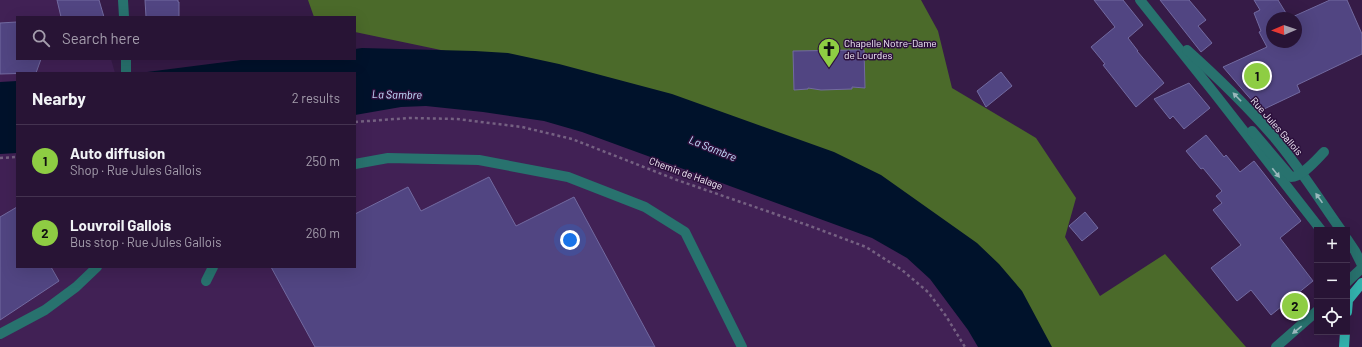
<!DOCTYPE html>
<meta charset="utf-8">
<style>
body{margin:0;font-family:Barlow,sans-serif;background:#342141;color:#f1f3f6}
.controls{position:absolute;right:12px;bottom:12px;display:grid;overflow:hidden;border-radius:0px;box-shadow:0 4px 16px #0002}
.controls button{width:36px;height:36px;display:grid;place-items:center;padding:0;border:0;border-bottom:1px solid #443350;background:#281435;color:#f1f3f6;font:20px sans-serif}
.compass{position:absolute;left:1266px;top:12px;width:36px;height:36px;border-radius:50%;background:#281435;box-shadow:0 4px 16px #0002;rotate:268deg}
.you{position:absolute;left:570px;top:240px;width:14px;height:14px;margin:-10px;border:3px solid #fff;border-radius:50%;background:#1a73e8;box-shadow:0 0 0 6px #1a73e833}
.badge{display:grid;place-items:center;width:26px;height:26px;border-radius:50%;background:#8ecd43;color:#111;font-size:13px;font-weight:700}
.pin{position:absolute;translate:-50% -50%;border:2px solid #fff;box-shadow:0 1px 4px #0006}
.list{margin:0;padding:0;list-style:none}
h2{display:flex;justify-content:space-between;align-items:center;height:52px;margin:0;padding:0 16px;font-size:17px}
h2 small{font-size:13px;font-weight:400;color:#a59ead}
.list li{display:grid;grid-template-columns:26px 1fr auto;gap:12px;align-items:center;box-sizing:border-box;height:72px;padding:0 16px;border-top:1px solid #443350}
.list b{display:block;font-size:15px;white-space:nowrap}
.list p{margin:0;font-size:13px;white-space:nowrap;color:#a59ead}
.list em{font-size:13px;font-style:normal;color:#a59ead}
.icon{flex:none;width:22px;height:22px;fill:none;stroke:currentColor;stroke-width:2;stroke-linecap:round;stroke-linejoin:round}
.map{position:relative;flex:none;width:1362px;height:347px;overflow:hidden}
.search{position:absolute;background:#281435;box-shadow:0 4px 16px #0002;left:16px;top:16px;width:340px;height:44px;display:flex;align-items:center;gap:10px;box-sizing:border-box;padding:0 14px;border-radius:0px;color:#a59ead;font-size:15px}
.panel{position:absolute;background:#281435;box-shadow:0 4px 16px #0002;left:16px;top:72px;width:340px;height:196px;border-radius:0px}
.map>svg:first-child{display:block}
.built{fill:#412155}
.forest{fill:#4b6a2a}
.water{fill:#00122b}
.building{fill:#514582;stroke:#726aa0}
.lines{fill:none;stroke-linecap:round;stroke-linejoin:round}
.path{stroke:#756182;stroke-width:2.5;stroke-dasharray:3 3;stroke-linecap:butt}
.minor{stroke:#28726e;stroke-width:10}
.major{stroke:#33b4af;stroke-width:10}
.oneway{fill:#9ab8bd}
.labels{text-anchor:middle;dominant-baseline:central;stroke-width:3;stroke-linejoin:round;paint-order:stroke}
.poi-label{font-size:10px;fill:#f8f1fd;stroke:#2c103c;text-anchor:start}
.street-label{font-size:10px;fill:#f8f1fd;stroke:#2c103c}
.water-label{font-size:11px;font-style:italic;fill:#c4e0ff;stroke:#2c103c}
</style>
<div class="map">
<svg width="1362" height="347" viewBox="0 0 1362 347">
<rect width="100%" height="100%" fill="#361b47"/>
<!-- built -->
<polygon class="built" points="0,0 97,0 101,17 17,17 17,59 111,59 115,73 17,73 17,267 355,267 355,88 491,98 882,221 1007,347 0,347"/>
<!-- forest -->
<polygon class="forest" points="308,0 921,0 938,31 952,88 1036,138 1076,198 1065,237 1100,296 1165,254 1246,347 1039,347 1019,303 560,75 355,32 355,17 314,17"/>
<!-- water -->
<g class="water">
<polygon points="362,48 475,51 508,53 559,64 672,94 834,152 881,175 977,243 999,264 1022,291 1052,347 978,347 968,330 930,279 907,258 872,238 582,132 544,121 483,112 426,106 401,107 355,115 355,73 139,73 249,59 355,59 355,49"/>
<polygon points="17,81 17,153 0,154 0,82"/>
</g>
<!-- building -->
<g class="building">
<polygon points="57,0 99,0 104,17 61,17"/>
<polygon points="145,0 178,0 178,2 179,2 179,17 146,17"/>
<polygon points="1094,0 1123,0 1143,25 1128,38 1138,51 1137,51 1164,83 1136,107 1103,65 1105,64 1091,47 1115,27"/>
<polygon points="1160,0 1189,0 1206,20 1198,26 1212,43 1201,52"/>
<polygon points="1254,0 1278,0 1289,18 1272,18 1272,42 1296,42 1296,18 1290,18 1330,0 1347,0 1362,34 1362,54 1297,85 1300,92 1262,110 1257,103 1255,104 1241,88 1223,67 1267,47 1259,32 1261,31 1254,13 1260,10"/>
<polygon points="17,22 17,59 41,59 36,73 0,74 0,23"/>
<polygon points="856,50 864,50 865,88 852,87 852,89 821,90 808,88 808,89 794,90 793,51"/>
<polygon points="1001,72 1012,86 986,107 977,91"/>
<polygon points="1189,83 1210,108 1184,129 1173,116 1170,119 1154,99"/>
<polygon points="1206,135 1224,157 1226,155 1240,172 1254,161 1301,221 1280,238 1313,281 1271,315 1251,290 1237,301 1211,268 1241,245 1213,210 1222,203 1216,196 1222,191 1203,168 1201,169 1186,151"/>
<polygon points="489,177 516,226 574,197 655,347 315,347 271,267 355,267 355,214 408,187 421,211"/>
<polygon points="17,207 17,267 51,267 59,281 0,320 0,217"/>
<polygon points="1085,212 1098,228 1082,241 1069,226"/>
</g>
<g class="lines">
<!-- path -->
<g class="path">
<polyline points="355,122 409,118 457,119 522,127 572,139 677,180 810,226 866,247 902,270 928,292 946,316 965,347"/>
<polyline points="0,158 17,157"/>
</g>
<!-- minor -->
<g class="minor">
<polyline points="123,0 124,17"/>
<polyline points="1140,0 1215,94 1321,230"/>
<path d="M 1187,50 C 1217,77 1247,106 1273,136 C 1298,165 1319,199 1341,230"/>
<polyline points="126,59 126,73"/>
<path d="M 1252,131 L 1291,177 C 1302,177 1317,159 1324,152"/>
<polyline points="355,164 388,158 479,160 568,177 645,207 685,232 742,347"/>
<polyline points="1347,239 1355,251 1362,265"/>
<polyline points="206,281 213,267"/>
<polyline points="1347,282 1362,268"/>
<polyline points="0,334 45,310 76,287 97,267"/>
<polyline points="1276,347 1317,311"/>
</g>
<!-- major -->
<g class="major">
<polyline points="1347,312 1348,300 1362,283"/>
<polyline points="1344,347 1345,332"/>
</g>
</g>
<!-- one-way arrows -->
<defs><path id="oneway-solid" d="M-6-.8H1V-3.2L6.5 0L1 3.2V.8H-6Z"/></defs>
<g class="oneway">
<use href="#oneway-solid" transform="translate(1237 97) rotate(-134)"/>
<use href="#oneway-solid" transform="translate(1276 173) rotate(52)"/>
<use href="#oneway-solid" transform="translate(1319 198) rotate(-125)"/>
<use href="#oneway-solid" transform="translate(1297 330) rotate(141)"/>
</g>
<!-- icons -->
<defs>
<g id="church-pin" transform="scale(1.15)"><path d="M0 17L-7.5 6A9.5 9.5 0 1 1 7.5 6Z" fill="#8ecd43" stroke="#2c103c"/><path d="M-1.2-6h2.4v3.5h3.3v2.4h-3.3V6h-2.4V-.1h-3.3v-2.4h3.3Z" fill="#111"/></g>
</defs>
<g fill-rule="evenodd">
<use href="#church-pin" x="829" y="49"/>
</g>
<g class="labels">
<!-- poi labels -->
<g class="poi-label">
<text x="844" y="43">Chapelle Notre-Dame<tspan x="844" dy="12">de Lourdes</tspan></text>
</g>
<!-- street labels -->
<g class="street-label">
<text transform="translate(1277 126) rotate(49)">Rue Jules Gallois</text>
<text transform="translate(686 173) rotate(20)">Chemin de Halage</text>
</g>
<!-- water labels -->
<g class="water-label">
<text transform="translate(397 94) rotate(1)">La Sambre</text>
<text transform="translate(713 148) rotate(22)">La Sambre</text>
</g>
</g>
</svg>
<div class="controls">
<button>+</button>
<button>−</button>
<button><svg class="icon" aria-label="locate" viewBox="0 0 24 24"><circle cx="12" cy="12" r="6"/><path d="M12 2v4M12 18v4M2 12h4M18 12h4"/></svg></button>
</div>
<svg class="compass" viewBox="-18 -18 36 36"><path d="M0-13l5 13h-10z" fill="#e53935"/><path d="M0 13l5-13h-10z" fill="#a59ead"/></svg>
<div class="you"></div>
<div class="pin badge" style="left:1257px;top:76px">1</div>
<div class="pin badge" style="left:1295px;top:306px">2</div>
<div class="search"><svg class="icon" aria-label="search" viewBox="0 0 24 24"><circle cx="10" cy="10" r="6"/><path d="M15 15l6 6"/></svg>Search here</div>
<section class="panel">
<h2>Nearby<small>2 results</small></h2>
<ul class="list">
<li><span class="badge">1</span><div><b>Auto diffusion</b><p>Shop · Rue Jules Gallois</p></div><em>250 m</em></li>
<li><span class="badge">2</span><div><b>Louvroil Gallois</b><p>Bus stop · Rue Jules Gallois</p></div><em>260 m</em></li>
</ul>
</section>
</div>
